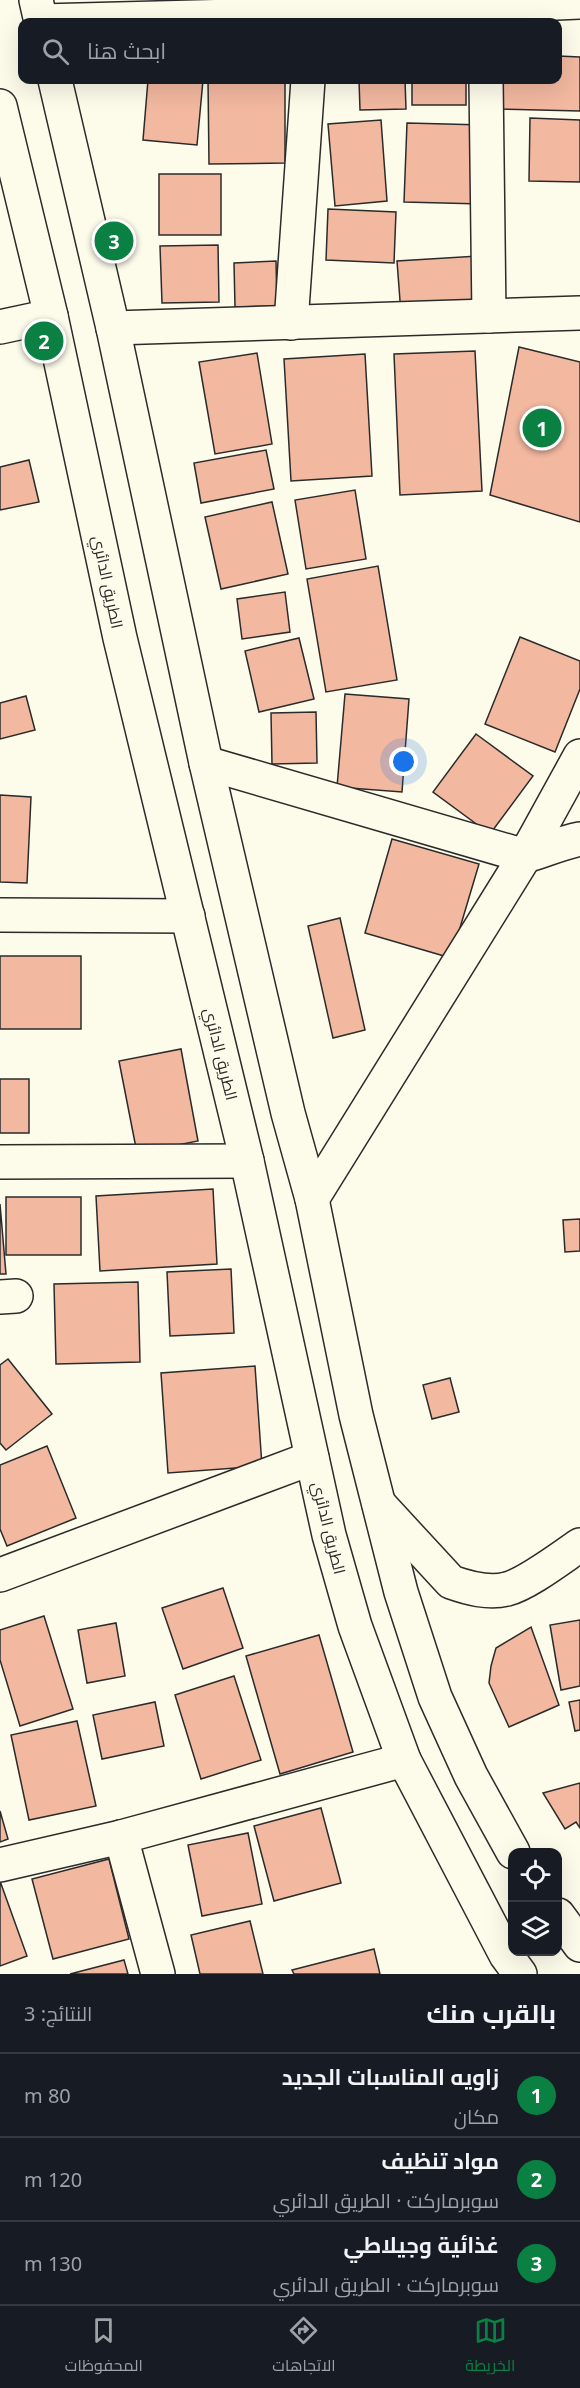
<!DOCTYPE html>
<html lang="ar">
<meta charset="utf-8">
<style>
body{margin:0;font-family:"Noto Sans",Cairo,sans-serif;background:#20242c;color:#f1f3f6;direction:rtl}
.controls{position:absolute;right:18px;bottom:18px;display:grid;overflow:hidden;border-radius:12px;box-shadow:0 6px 24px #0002}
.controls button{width:54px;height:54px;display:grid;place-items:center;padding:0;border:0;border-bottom:2px solid #363941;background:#171b24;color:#f1f3f6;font:30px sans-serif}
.you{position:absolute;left:404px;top:762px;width:21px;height:21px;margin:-15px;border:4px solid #fff;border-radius:50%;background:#1a73e8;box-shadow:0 0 0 9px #1a73e833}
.badge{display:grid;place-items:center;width:39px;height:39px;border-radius:50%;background:#0b8043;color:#fff;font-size:20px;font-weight:700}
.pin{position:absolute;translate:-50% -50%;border:3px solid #fff;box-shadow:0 2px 6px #0006}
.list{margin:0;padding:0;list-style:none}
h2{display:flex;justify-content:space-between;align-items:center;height:78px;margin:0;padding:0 24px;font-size:26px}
h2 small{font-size:20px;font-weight:400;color:#9ea1a6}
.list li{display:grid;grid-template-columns:39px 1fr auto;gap:18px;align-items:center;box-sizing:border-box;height:84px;padding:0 24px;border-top:2px solid #363941}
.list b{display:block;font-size:22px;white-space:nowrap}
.list p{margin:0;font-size:20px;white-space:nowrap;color:#9ea1a6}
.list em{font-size:20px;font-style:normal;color:#9ea1a6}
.icon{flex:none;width:33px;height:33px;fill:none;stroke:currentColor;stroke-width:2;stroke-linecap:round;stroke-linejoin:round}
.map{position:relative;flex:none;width:580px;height:1974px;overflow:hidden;direction:ltr}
.search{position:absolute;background:#171b24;box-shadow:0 6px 24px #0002;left:18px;right:18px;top:18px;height:66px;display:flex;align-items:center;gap:15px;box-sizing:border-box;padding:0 21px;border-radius:12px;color:#9ea1a6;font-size:22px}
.sheet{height:330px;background:#171b24}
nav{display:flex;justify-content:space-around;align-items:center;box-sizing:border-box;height:84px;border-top:2px solid #363941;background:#171b24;font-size:16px;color:#9ea1a6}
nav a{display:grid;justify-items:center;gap:3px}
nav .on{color:#0b8043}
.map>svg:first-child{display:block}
.building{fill:#f2b8a0;stroke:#2b2b2b;stroke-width:1.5}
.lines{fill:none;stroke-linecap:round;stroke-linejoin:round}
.minor-casing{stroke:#2b2b2b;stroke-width:36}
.major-casing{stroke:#2b2b2b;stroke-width:36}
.minor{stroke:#fdfbea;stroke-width:33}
.major{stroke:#fdfbea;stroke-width:33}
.labels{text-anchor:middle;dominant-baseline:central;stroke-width:4.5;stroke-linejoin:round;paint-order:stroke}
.street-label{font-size:16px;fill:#2b2b2b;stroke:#fdfbea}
</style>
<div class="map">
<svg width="580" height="1974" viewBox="0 0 580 1974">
<rect width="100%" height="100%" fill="#fdfbea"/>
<!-- building -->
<g class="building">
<polygon points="558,56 580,57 580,111 495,109 496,80 558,80"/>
<polygon points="148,80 203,80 197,145 143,140"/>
<polygon points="208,80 285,80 285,163 209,164"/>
<polygon points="359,80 405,80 406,109 360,110"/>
<rect x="412" y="80" width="54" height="25"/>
<polygon points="530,118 580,120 580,182 529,181"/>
<polygon points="381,120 387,201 335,206 328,124"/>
<polygon points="407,123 484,125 482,204 404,202"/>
<rect x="159" y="174" width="62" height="61"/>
<polygon points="328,209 396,212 394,263 326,260"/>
<polygon points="218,245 219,302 162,303 160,246"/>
<polygon points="478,256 482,309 401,314 397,261"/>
<polygon points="276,261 277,306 235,307 234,263"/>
<polygon points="519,347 580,362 580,522 490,495"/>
<polygon points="475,351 482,491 400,495 394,354"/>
<polygon points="257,353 272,444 215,454 199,362"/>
<polygon points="365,354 372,476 291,481 284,359"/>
<polygon points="266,450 274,489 201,503 194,463"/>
<polygon points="29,460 39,502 0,510 0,467"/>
<polygon points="355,490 366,559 306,569 295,500"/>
<polygon points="272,502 288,574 221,589 205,517"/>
<polygon points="378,566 397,680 326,692 307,579"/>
<polygon points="285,592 290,632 242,639 237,599"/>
<polygon points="520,637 580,661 580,689 555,752 485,724"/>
<polygon points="299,638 314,699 259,712 245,651"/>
<polygon points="345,694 409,699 402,792 337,787"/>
<polygon points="26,696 35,730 0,739 0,703"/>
<polygon points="316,712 317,763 272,764 271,713"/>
<polygon points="476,734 533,776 490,834 433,792"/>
<polygon points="0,795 31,797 27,883 0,882"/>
<polygon points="392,839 479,864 451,958 365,933"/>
<polygon points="340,918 365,1030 333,1038 308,926"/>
<rect x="0" y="956" width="81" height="73"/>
<polygon points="181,1049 198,1141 137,1153 119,1061"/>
<rect x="0" y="1079" width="29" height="54"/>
<polygon points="213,1189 217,1264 100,1271 96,1196"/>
<rect x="6" y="1197" width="75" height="58"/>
<polygon points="0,1204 6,1274 0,1274"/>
<polygon points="580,1219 580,1251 565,1252 563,1220"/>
<polygon points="231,1269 234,1333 170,1336 167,1272"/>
<polygon points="138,1282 140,1362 56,1364 54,1284"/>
<polygon points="8,1359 52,1414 6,1450 0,1443 0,1365"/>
<polygon points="255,1366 262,1466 168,1473 161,1373"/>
<polygon points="450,1378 459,1412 432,1419 423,1385"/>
<polygon points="47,1446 76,1518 7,1546 0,1529 0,1465"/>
<polygon points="223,1588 243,1648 183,1669 162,1608"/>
<polygon points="44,1616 73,1709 20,1726 0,1660 0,1630"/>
<polygon points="580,1620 580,1686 561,1690 550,1625"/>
<polygon points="116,1623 125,1676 87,1683 78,1630"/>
<polygon points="531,1627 559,1705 509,1727 489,1683 491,1666 496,1648"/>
<polygon points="319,1635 353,1752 280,1774 246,1656"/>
<polygon points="234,1676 261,1760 201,1779 175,1695"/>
<polygon points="580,1700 580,1730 575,1731 569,1702"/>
<polygon points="155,1702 164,1746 102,1759 93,1715"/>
<polygon points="77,1721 96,1806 29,1820 11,1735"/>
<polygon points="580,1783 580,1828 576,1822 565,1829 543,1793"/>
<polygon points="321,1808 341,1883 274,1901 254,1826"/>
<polygon points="0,1811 8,1839 0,1842"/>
<polygon points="248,1833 262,1904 202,1916 188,1845"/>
<polygon points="109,1859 129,1939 53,1959 32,1879"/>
<polygon points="0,1881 27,1956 0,1966"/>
<polygon points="250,1921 263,1974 200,1974 191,1935"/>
<polygon points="374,1949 380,1974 294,1974 292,1970"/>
<polygon points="124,1960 128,1974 70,1974"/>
</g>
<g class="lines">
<!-- minor casing -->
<g class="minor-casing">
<g id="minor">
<polyline points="41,21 312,14 580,2"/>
<polyline points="486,80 489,316"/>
<polyline points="291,323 308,80"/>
<polyline points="0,327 51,316"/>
<polyline points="113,328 580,313"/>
<path d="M 206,763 L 525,856 C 544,851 560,843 580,839"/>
<polyline points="0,915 188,916"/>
<polyline points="0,1162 247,1161"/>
<polyline points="312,1199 525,856 580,756"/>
<polyline points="0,1297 16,1296"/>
<path d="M 379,1504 L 451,1582 C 468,1588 489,1594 507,1589 C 527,1584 562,1557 580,1545"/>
<polyline points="0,1575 312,1458"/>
<polyline points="121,1837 158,1974"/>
<polyline points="0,1865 121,1837 404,1760"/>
</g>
</g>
<!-- major casing -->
<g class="major-casing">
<g id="major">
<polyline points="36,0 41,22"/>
<polyline points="55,80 113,328 206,763 288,1113 312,1199 356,1415 401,1592 435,1697 471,1776 513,1852"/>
<polyline points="0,106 51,316 120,638 247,1161 329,1535 355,1626 404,1760 506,1955 520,1974"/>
<polyline points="558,1915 580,1945"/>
</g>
</g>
<!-- minor -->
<use href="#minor" class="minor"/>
<!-- major -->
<use href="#major" class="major"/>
</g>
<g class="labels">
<!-- street labels -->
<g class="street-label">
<text transform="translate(108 582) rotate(78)">الطريق الدائري</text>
<text transform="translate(221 1054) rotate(76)">الطريق الدائري</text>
<text transform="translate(329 1528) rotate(76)">الطريق الدائري</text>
</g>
</g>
</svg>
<div class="controls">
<button><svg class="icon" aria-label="locate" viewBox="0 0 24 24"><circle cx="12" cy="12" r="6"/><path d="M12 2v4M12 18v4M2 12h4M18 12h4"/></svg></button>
<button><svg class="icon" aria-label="layers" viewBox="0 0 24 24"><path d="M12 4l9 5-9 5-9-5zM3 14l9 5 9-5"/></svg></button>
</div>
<div class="you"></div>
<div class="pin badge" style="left:542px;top:428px">1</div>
<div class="pin badge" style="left:44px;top:341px">2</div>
<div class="pin badge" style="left:114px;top:241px">3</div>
<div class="search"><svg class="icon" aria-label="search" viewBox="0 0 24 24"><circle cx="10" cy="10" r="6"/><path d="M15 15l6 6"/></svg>ابحث هنا</div>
</div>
<section class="sheet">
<h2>بالقرب منك<small>النتائج: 3</small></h2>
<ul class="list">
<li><span class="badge">1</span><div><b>زاويه المناسبات الجديد</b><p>مكان</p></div><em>80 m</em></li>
<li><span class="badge">2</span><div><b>مواد تنظيف</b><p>سوبرماركت · الطريق الدائري</p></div><em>120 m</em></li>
<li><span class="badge">3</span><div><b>غذائية وجيلاطي</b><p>سوبرماركت · الطريق الدائري</p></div><em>130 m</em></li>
</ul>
</section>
<nav>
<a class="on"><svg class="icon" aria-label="map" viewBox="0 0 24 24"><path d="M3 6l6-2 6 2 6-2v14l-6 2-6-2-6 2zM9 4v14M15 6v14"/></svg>الخريطة</a>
<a><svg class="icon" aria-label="directions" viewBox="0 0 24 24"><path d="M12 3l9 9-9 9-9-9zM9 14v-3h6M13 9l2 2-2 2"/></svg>الاتجاهات</a>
<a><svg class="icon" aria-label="saved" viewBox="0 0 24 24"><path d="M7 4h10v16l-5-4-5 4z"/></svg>المحفوظات</a>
</nav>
